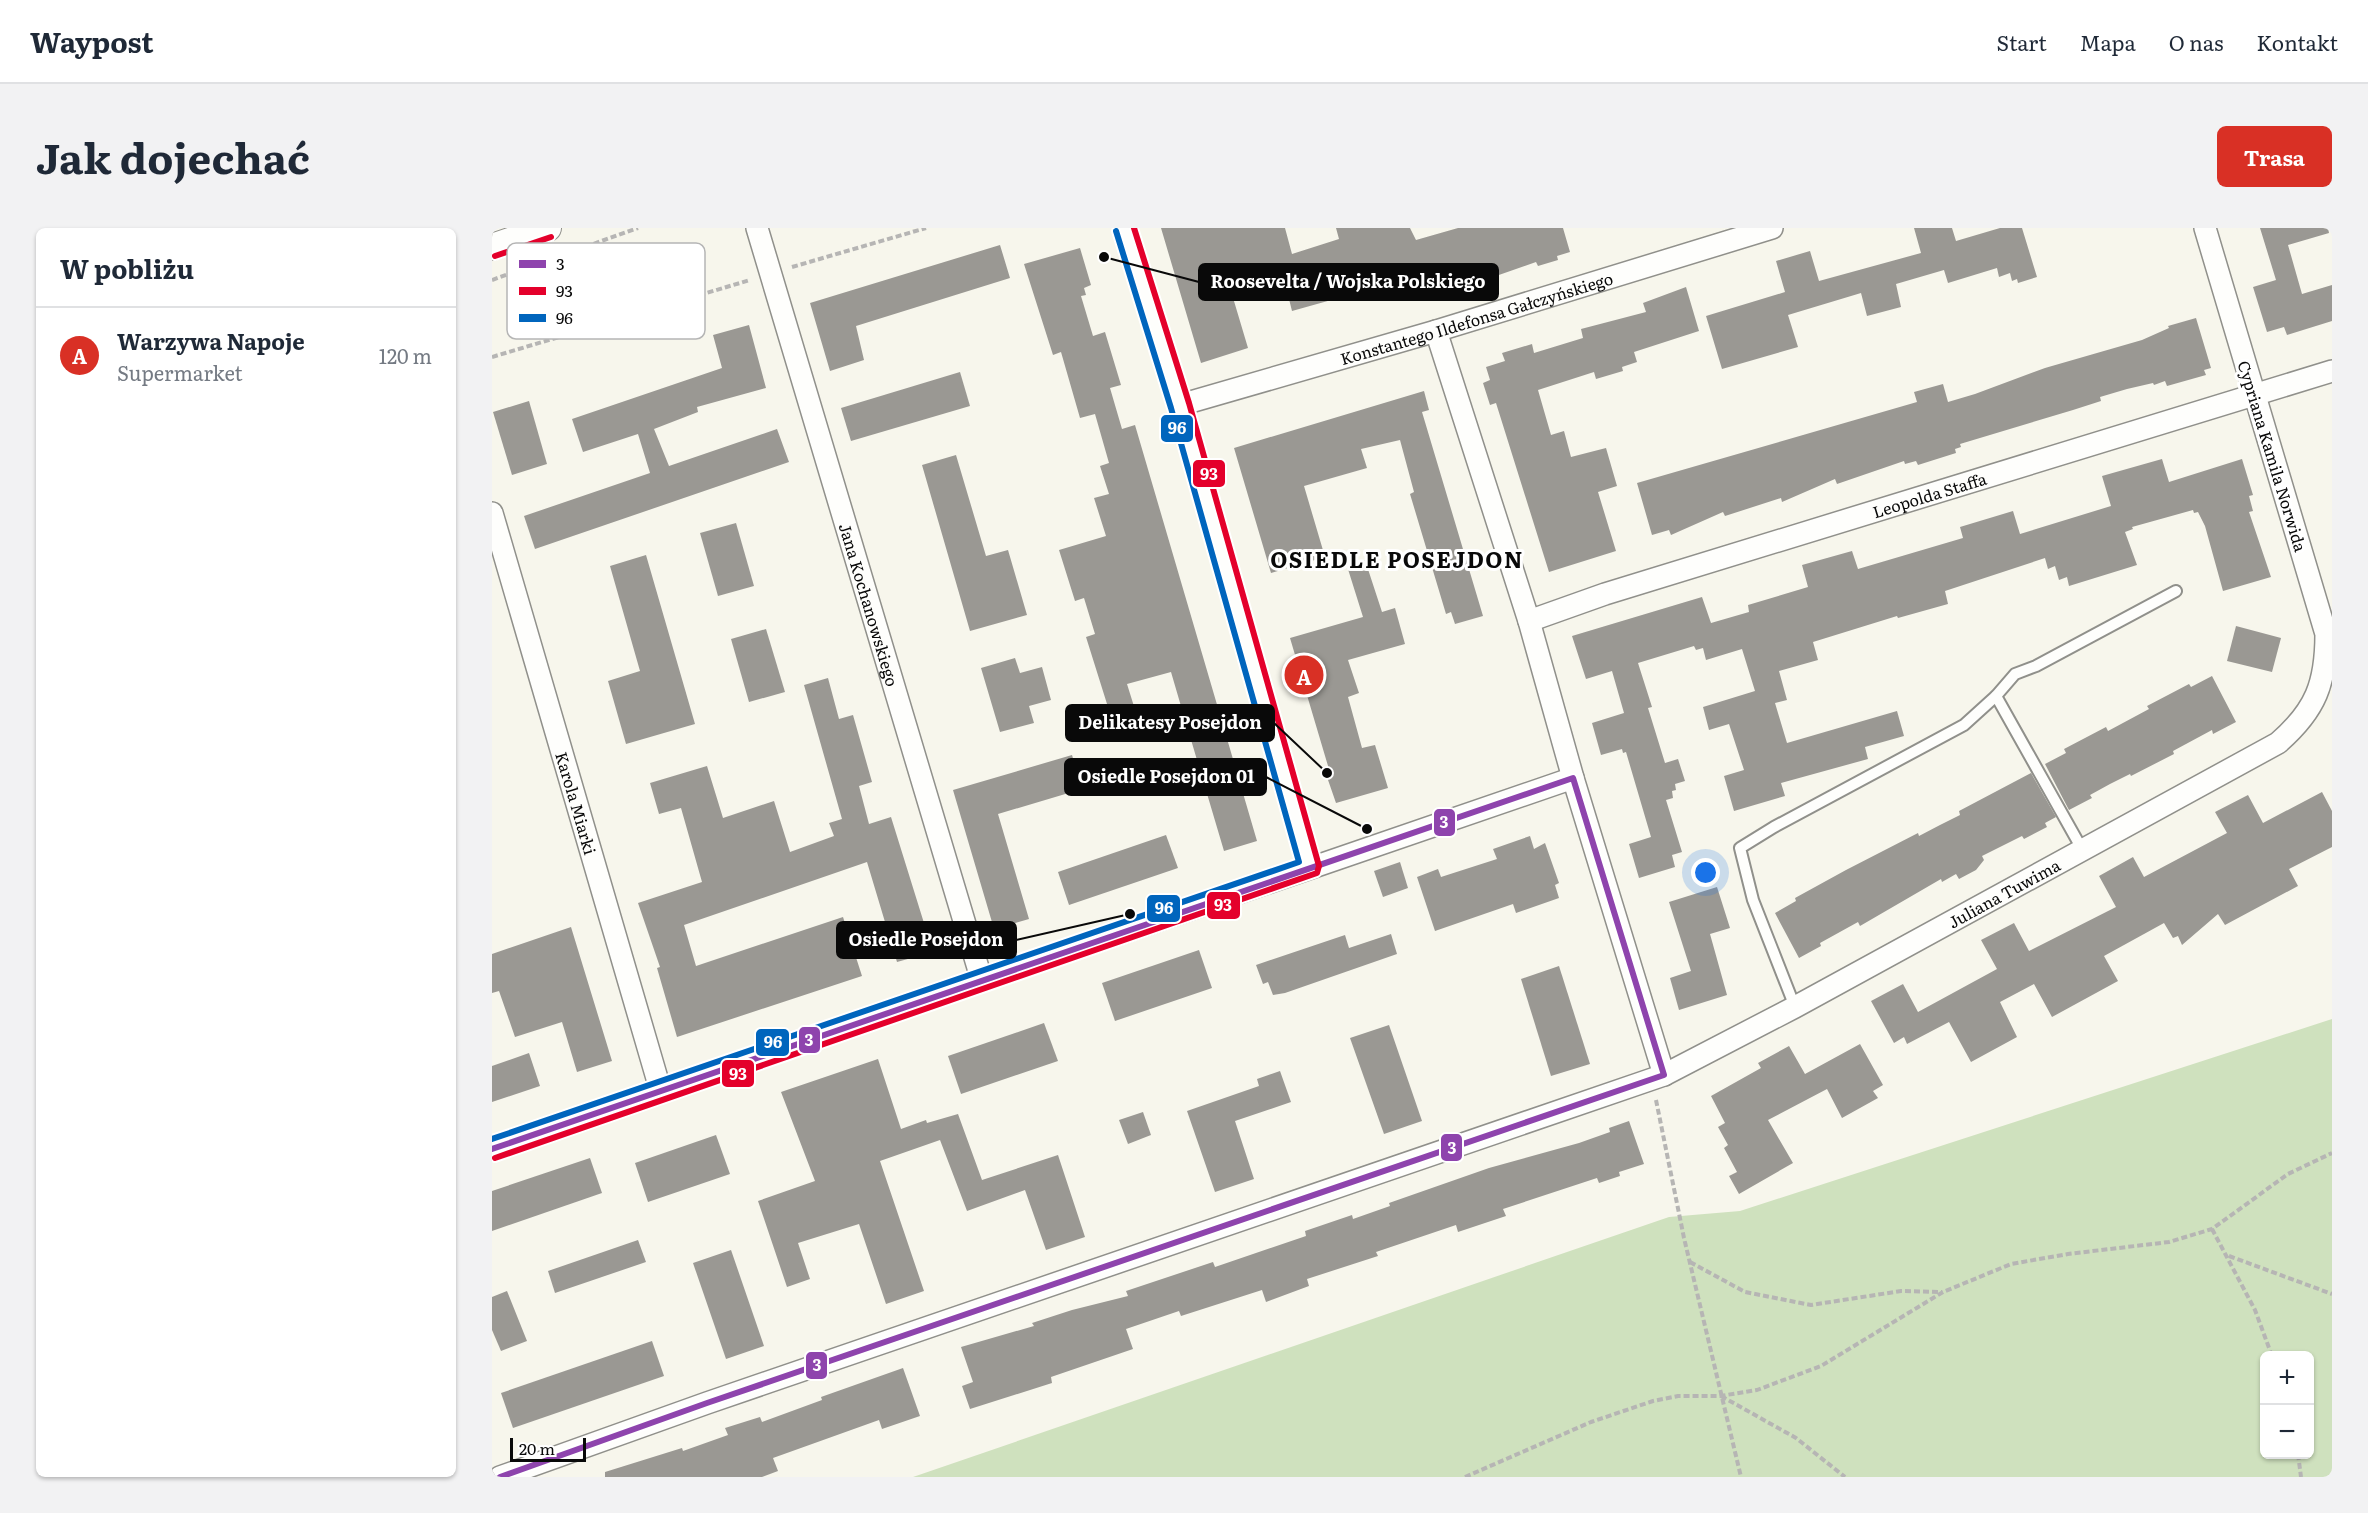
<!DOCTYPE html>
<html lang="pl">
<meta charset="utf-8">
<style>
body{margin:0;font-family:Literata,serif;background:#f2f2f3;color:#1f2937}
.controls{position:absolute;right:18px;bottom:18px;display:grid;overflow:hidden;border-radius:9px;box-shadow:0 2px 4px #0004}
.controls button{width:54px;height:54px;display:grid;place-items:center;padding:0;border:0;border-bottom:2px solid #e0e1e3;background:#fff;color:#1f2937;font:30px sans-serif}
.scale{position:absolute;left:18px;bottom:15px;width:76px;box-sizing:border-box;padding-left:6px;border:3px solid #090909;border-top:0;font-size:16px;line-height:21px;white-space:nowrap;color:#090909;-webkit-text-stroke:4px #fff;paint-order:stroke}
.you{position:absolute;left:1214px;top:645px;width:21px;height:21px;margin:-15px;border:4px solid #fff;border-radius:50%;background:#1a73e8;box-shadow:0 0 0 9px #1a73e833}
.badge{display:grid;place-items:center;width:39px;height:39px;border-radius:50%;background:#d93025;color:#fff;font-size:20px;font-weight:700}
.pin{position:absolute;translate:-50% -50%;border:3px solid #fff;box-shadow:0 2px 6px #0006}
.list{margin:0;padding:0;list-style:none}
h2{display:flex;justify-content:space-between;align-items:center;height:78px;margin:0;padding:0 24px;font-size:26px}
h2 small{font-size:20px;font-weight:400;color:#747a83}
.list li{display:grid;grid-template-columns:39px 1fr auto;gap:18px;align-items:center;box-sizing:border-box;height:96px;padding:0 24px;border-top:2px solid #e0e1e3}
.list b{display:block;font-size:22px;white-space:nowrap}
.list p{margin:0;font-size:20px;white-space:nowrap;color:#747a83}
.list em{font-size:20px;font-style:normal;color:#747a83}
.map{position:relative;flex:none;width:1840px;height:1249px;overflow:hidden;border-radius:9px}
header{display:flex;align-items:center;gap:36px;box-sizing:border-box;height:84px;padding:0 30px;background:#fff;border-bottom:2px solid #e0e1e3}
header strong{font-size:28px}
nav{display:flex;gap:33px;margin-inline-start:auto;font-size:21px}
.intro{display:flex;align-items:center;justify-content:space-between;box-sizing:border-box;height:144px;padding:0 36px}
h1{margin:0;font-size:42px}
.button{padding:15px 27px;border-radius:9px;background:#d93025;color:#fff;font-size:21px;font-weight:700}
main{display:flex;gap:36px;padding:0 36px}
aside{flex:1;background:#fff;border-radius:9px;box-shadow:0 2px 4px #0004}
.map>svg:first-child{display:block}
.forest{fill:#cfe1be;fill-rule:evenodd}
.building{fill:#9a9893}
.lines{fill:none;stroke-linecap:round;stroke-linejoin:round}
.service-casing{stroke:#90908b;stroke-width:14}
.minor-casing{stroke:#90908b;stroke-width:24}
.tertiary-casing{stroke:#90908b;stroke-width:28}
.path{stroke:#b6b5b4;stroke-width:4;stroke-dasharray:6 3;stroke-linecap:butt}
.service{stroke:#fefefc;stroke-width:10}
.minor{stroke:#fefefc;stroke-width:21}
.tertiary{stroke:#fefefc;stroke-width:26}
.bus-1-casing{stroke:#fff;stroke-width:10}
.bus-2-casing{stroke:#fff;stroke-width:10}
.bus-3-casing{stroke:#fff;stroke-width:10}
.bus-1{stroke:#8e44ad;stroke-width:6}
.bus-2{stroke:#e4002b;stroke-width:6}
.bus-3{stroke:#0065bd;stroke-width:6}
.labels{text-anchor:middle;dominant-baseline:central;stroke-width:6;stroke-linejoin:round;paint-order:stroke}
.street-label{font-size:16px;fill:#090909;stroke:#fff}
.district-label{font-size:22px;font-weight:bold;letter-spacing:1.5px;fill:#090909;stroke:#fff}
.key{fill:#fff;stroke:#b5b5b5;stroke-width:1.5}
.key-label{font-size:16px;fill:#090909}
.leader{fill:none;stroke:#090909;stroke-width:2}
.callout-dot{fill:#090909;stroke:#fff;stroke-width:2}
.callout{fill:#090909;stroke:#090909;stroke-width:2}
.callout-label{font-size:18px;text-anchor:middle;font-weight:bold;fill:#fff}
.line-badge{stroke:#fff;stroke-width:2}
.badge-label{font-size:16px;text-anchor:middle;font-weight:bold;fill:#fff}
</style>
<header>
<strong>Waypost</strong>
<nav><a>Start</a><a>Mapa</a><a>O nas</a><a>Kontakt</a></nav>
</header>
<div class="intro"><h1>Jak dojechać</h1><a class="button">Trasa</a></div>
<main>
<aside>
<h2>W pobliżu<small></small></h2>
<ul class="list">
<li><span class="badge">A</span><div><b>Warzywa Napoje</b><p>Supermarket</p></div><em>120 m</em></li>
</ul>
</aside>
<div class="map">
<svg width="1840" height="1249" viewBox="0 0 1840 1249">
<rect width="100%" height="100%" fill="#f7f6ec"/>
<!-- forest -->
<path class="forest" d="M 1840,791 L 1840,1249 L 421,1249 L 1177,989 L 1248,983 ZM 1772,1128 L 1818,1128 L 1818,1226 L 1772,1226 Z"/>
<!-- building -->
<g class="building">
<polygon points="669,0 793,0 800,26 847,11 844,0 918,0 924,12 966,0 1071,0 1078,24 1065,28 1066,32 1046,38 1044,34 964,62 963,58 955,60 952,49 947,50 946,44 876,65 875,62 800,83 797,71 792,72 783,41 736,53 756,120 709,135"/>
<polygon points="1422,0 1460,0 1464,13 1508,0 1530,0 1545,49 1526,55 1525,51 1520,53 1518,45 1507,49 1505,40 1456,55 1452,42 1404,56 1409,79 1375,88 1369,65 1296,87 1306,119 1230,141 1214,88 1293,64 1284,33 1318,23 1327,53 1429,25"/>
<polygon points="1768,0 1836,0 1837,5 1796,17 1810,66 1840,57 1840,93 1795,107 1792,99 1775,104 1761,59 1784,52"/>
<polygon points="508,17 518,50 364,98 372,132 338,143 318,75"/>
<polygon points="588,20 599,57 592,60 594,67 589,68 601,108 613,104 629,157 618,160 630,201 643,197 765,613 732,623 697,505 688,508 681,487 691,485 679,444 635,456 650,504 626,511 594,409 603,406 592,370 583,373 567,322 614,308 602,270 617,266 608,238 617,235 603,186 588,190 569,124 561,127 532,36"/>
<polygon points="1194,59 1207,103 1142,124 1145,134 1130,139 1131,143 1104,151 1102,144 1046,162 1059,207 1072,203 1079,229 1114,220 1125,258 1106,264 1124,323 1057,344 1004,175 998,177 991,155 998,152 994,139 1013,133 1010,125 1040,116 1042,125 1091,110 1089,101 1154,84 1151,75"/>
<polygon points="1704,90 1719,140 1712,142 1714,147 1675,158 1673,153 1662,157 1661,155 1635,161 1608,169 1609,173 1581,182 1468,216 1469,219 1463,221 1464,225 1426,237 1424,233 1413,236 1412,233 1345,256 1343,251 1290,274 1289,270 1233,288 1231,284 1179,307 1177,302 1160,307 1145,255 1425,174 1422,164 1451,156 1456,174 1483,166 1553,140 1650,112 1677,100 1676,98"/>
<polygon points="257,97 274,160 205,179 206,184 162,201 177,238 285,201 297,234 43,321 32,288 158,245 146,206 91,224 80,191 230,140 221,107"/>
<polygon points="468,144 478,178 359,213 349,180"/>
<polygon points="932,163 937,182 930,184 991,388 963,396 959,384 954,386 918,266 922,264 908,212 869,221 875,240 812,258 833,329 779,345 742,220"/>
<polygon points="37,173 55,236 20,247 1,184"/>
<polygon points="464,227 494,328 516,322 535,387 478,403 430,237"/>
<polygon points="1670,231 1677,254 1750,231 1761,267 1757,268 1761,283 1757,284 1779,349 1731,363 1713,298 1706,284 1702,285 1701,282 1640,299 1641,301 1633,304 1645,337 1577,358 1575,349 1567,352 1563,338 1556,341 1553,330 1453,363 1456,376 1406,390 1405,388 1321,414 1326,432 1287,443 1295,472 1283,475 1295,515 1405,483 1412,508 1373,519 1376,531 1289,555 1293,568 1242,583 1232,548 1252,542 1237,496 1217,502 1211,479 1263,463 1250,421 1214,432 1211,420 1204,422 1202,418 1146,435 1160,479 1156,480 1173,535 1186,531 1193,553 1183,556 1184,562 1180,563 1181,570 1174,572 1190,624 1180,627 1183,639 1147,650 1137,616 1159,609 1134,524 1131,525 1130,521 1109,527 1100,495 1132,485 1120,443 1094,451 1080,408 1210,369 1219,395 1257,384 1256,377 1316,359 1310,337 1360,323 1366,341 1471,310 1468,299 1521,283 1528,306 1619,278 1610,248"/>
<polygon points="244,295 262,358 226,368 208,305"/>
<polygon points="154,327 203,496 134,516 116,453 148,443 118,338"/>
<polygon points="873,332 890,384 903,380 913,416 856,432 867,465 856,469 870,520 883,517 896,560 844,575 835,549 839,548 798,410 871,389 855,338"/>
<polygon points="1744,398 1789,410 1780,444 1735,433"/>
<polygon points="274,401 293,464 257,474 239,411"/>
<polygon points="523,430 528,445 550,439 559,472 537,478 542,495 508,504 489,440"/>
<polygon points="1720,448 1744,494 1721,506 1720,502 1681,523 1682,526 1639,548 1638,546 1618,556 1598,567 1600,570 1577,582 1553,536 1574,525 1572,521 1614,499 1616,503 1657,481 1655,478 1697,456 1699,459"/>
<polygon points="336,450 347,491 361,487 380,554 367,558 377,596 399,589 441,724 405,734 375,634 192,697 204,738 351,689 370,748 185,809 165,740 168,739 146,675 210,654 189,580 167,586 158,555 215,538 231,590 282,573 298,624 342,608 337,595 350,591 312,457"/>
<polygon points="580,527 590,561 506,586 537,691 502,701 461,562"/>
<polygon points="1539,545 1564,589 1553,595 1555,599 1532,611 1530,608 1490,628 1492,632 1484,642 1467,651 1464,646 1450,654 1449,651 1368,698 1366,694 1328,715 1329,718 1307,730 1283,685 1304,673 1303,670 1354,642 1426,605 1427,608 1448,597 1468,587 1467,583"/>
<polygon points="1830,564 1840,583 1840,619 1797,641 1806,658 1733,697 1726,686 1690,717 1686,708 1681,710 1672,695 1612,728 1626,753 1560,789 1542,756 1508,774 1525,809 1479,834 1457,794 1415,816 1412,809 1402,815 1379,773 1411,756 1426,784 1505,741 1489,712 1522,695 1537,723 1624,679 1607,648 1641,629 1652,649 1735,605 1723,584 1756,567 1771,595"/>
<polygon points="674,607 686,640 577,677 566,644"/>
<polygon points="1038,608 1042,621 1053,615 1067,655 1063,657 1067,670 1024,685 1021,676 943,703 925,649 946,641 949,649 1005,631 1001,621"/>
<polygon points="908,634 916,660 891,669 882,643"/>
<polygon points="1225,659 1238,700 1218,706 1235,767 1187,782 1178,750 1199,743 1177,674"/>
<polygon points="79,699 120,833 85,844 70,794 23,809 7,763 0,765 0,726"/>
<polygon points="899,706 905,726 793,765 781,767 776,754 771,756 764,737 853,707 857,720"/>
<polygon points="707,722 720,760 623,793 610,755"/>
<polygon points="1067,738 1098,836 1059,848 1029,751"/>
<polygon points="552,795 566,833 469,866 456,828"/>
<polygon points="897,797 930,893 892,906 858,810"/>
<polygon points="1368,816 1391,857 1381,863 1386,870 1350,890 1335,861 1276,892 1301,935 1247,966 1237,948 1245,944 1232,920 1236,917 1226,899 1233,895 1219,868 1269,840 1266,835 1297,818 1313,846"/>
<polygon points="37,825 48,858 0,874 0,838"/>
<polygon points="386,831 409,901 434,892 435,895 466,886 490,952 566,927 593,1009 554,1022 533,962 475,983 448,912 388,933 432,1063 394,1076 367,996 306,1015 318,1051 295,1059 266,973 323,953 289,864"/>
<polygon points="788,843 799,874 743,893 762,951 723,964 695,883 767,858 765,851"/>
<polygon points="651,884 659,907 636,916 627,892"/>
<polygon points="1137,893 1152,936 1127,944 1128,948 1107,955 1105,950 1011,981 1014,988 966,1004 964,997 884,1024 886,1028 815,1051 817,1058 774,1074 770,1062 689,1088 687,1083 634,1101 641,1121 559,1149 560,1155 478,1181 470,1158 481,1154 469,1119 542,1098 540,1095 580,1082 636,1068 634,1063 721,1034 723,1039 814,1008 813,1003 860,987 861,991 898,978 897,975 997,940 1087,915 1118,904 1117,900"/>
<polygon points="224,907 238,946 156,974 143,935"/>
<polygon points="98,930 110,965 0,1003 0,963"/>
<polygon points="146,1012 154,1034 63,1065 56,1043"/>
<polygon points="239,1022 272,1118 234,1131 201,1035"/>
<polygon points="15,1063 35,1113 9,1123 0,1102 0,1069"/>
<polygon points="160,1113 172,1148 21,1200 9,1165"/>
<polygon points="411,1140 428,1188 390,1201 387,1192 281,1230 286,1243 270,1249 113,1249 113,1244 190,1220 191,1223 236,1207 233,1200 268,1189 270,1194 330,1172 329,1169"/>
</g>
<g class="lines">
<!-- service casing -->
<g class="service-casing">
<g id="service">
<polyline points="1590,621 1504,468 1523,446 1544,438 1684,363"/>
<polyline points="1303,779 1261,672 1248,620 1282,599 1472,497 1504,468"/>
</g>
</g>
<!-- minor casing -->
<g class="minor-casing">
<g id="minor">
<path id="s1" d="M 265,0 L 490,753"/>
<polyline points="633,0 688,177 818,640"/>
<polyline points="944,103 1037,393 1081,550 1172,847"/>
<path id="s2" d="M 688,177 L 944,103 L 1280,0"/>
<path id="s3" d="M 0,285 L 169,864"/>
<path id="s4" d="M 1037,393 L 1113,366 L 1840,143"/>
<polyline points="0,921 1081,550"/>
<path id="s5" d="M 8,1249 L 215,1175 L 1172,847 L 1303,779 L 1786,515 C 1824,482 1834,455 1834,406 L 1713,0"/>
</g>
</g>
<!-- tertiary casing -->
<g class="tertiary-casing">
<polyline id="tertiary" points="0,19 56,0"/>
</g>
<!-- path -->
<g class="path">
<polyline points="300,39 434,0"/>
<polyline points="0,52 146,0"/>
<polyline points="0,129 258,52"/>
<polyline points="1164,872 1192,1010 1249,1249"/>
<polyline points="1720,1001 1763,1082 1780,1128"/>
<polyline points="1737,1028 1840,1066"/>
<polyline points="1198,1034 1253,1064 1319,1077 1409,1063 1450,1064"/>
<polyline points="1229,1168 1304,1210 1353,1249"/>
<polyline points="1806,1226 1809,1249"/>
<polyline points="973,1249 1099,1194 1161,1173 1186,1168 1228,1168 1265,1162 1329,1138 1451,1064 1519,1036 1576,1026 1677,1014 1720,1001 1796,946 1840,925"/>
</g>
<!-- service -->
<use href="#service" class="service"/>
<!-- minor -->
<use href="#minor" class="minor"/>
<!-- tertiary -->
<use href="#tertiary" class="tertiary"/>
<!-- bus-1 casing -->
<g class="bus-1-casing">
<polyline id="bus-1" points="0,921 1081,550 1172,847 215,1175 8,1249"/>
</g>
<!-- bus-2 casing -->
<g class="bus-2-casing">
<g id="bus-2">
<polyline points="3,28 59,9"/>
<polyline points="3,930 825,645 827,638 697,175 642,0"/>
</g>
</g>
<!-- bus-3 casing -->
<g class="bus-3-casing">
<polyline id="bus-3" points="0,911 807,634 679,180 624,3"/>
</g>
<!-- bus-1 -->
<use href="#bus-1" class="bus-1"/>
<!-- bus-2 -->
<use href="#bus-2" class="bus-2"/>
<!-- bus-3 -->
<use href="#bus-3" class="bus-3"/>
</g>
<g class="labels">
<!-- street labels -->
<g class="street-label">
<text stroke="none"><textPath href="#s2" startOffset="309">Konstantego Ildefonsa Gałczyńskiego</textPath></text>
<text transform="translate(1781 228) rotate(73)">Cypriana Kamila Norwida</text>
<text stroke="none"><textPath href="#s4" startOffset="420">Leopolda Staffa</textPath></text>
<text stroke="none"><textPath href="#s1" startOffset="393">Jana Kochanowskiego</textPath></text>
<text stroke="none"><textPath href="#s3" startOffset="302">Karola Miarki</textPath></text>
<text stroke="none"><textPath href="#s5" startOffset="1617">Juliana Tuwima</textPath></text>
</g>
<!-- district labels -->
<g class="district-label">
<text x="905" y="330">OSIEDLE POSEJDON</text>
</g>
</g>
<!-- legend -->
<rect x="15" y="15" width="198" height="96" rx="9" class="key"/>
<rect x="27" y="32" width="27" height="8" fill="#8e44ad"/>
<rect x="27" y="59" width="27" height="8" fill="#e4002b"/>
<rect x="27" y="86" width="27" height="8" fill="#0065bd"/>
<g class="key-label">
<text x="64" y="42">3</text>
<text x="64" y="69">93</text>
<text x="64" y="96">96</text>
</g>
<!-- callouts -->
<path class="leader" d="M612 29L707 54M835 545L782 495M875 601L774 549M638 686L524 712"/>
<g class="callout-dot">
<circle cx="612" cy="29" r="6"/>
<circle cx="835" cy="545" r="6"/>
<circle cx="875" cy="601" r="6"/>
<circle cx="638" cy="686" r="6"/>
</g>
<g class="callout">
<rect x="707" y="36" width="299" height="36" rx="6"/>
<rect x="574" y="477" width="208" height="36" rx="6"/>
<rect x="573" y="531" width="201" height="36" rx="6"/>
<rect x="345" y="694" width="179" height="36" rx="6"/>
</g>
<g class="callout-label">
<text x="856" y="60">Roosevelta / Wojska Polskiego</text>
<text x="678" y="501">Delikatesy Posejdon</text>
<text x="674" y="555">Osiedle Posejdon 01</text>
<text x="434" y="718">Osiedle Posejdon</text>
</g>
<g class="line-badge">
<rect x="668" y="186" width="34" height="29" rx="6" fill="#0065bd"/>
<rect x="700" y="231" width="34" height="29" rx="6" fill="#e4002b"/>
<rect x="941" y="580" width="23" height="29" rx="6" fill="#8e44ad"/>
<rect x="714" y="663" width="35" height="29" rx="6" fill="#e4002b"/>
<rect x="654" y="666" width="35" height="29" rx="6" fill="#0065bd"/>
<rect x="306" y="798" width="23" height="28" rx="6" fill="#8e44ad"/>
<rect x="263" y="800" width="35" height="29" rx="6" fill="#0065bd"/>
<rect x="229" y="831" width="34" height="29" rx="6" fill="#e4002b"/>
<rect x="948" y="905" width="23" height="29" rx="6" fill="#8e44ad"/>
<rect x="313" y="1123" width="23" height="29" rx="6" fill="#8e44ad"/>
</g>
<g class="badge-label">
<text x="685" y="206">96</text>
<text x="717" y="252">93</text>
<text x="952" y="600">3</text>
<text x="731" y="683">93</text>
<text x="672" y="686">96</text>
<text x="317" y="818">3</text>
<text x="281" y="820">96</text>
<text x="246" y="852">93</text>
<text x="960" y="926">3</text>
<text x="325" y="1143">3</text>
</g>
</svg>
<div class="controls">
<button>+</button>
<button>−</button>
</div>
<div class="scale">20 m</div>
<div class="you"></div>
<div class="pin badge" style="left:812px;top:447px">A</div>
</div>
</main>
